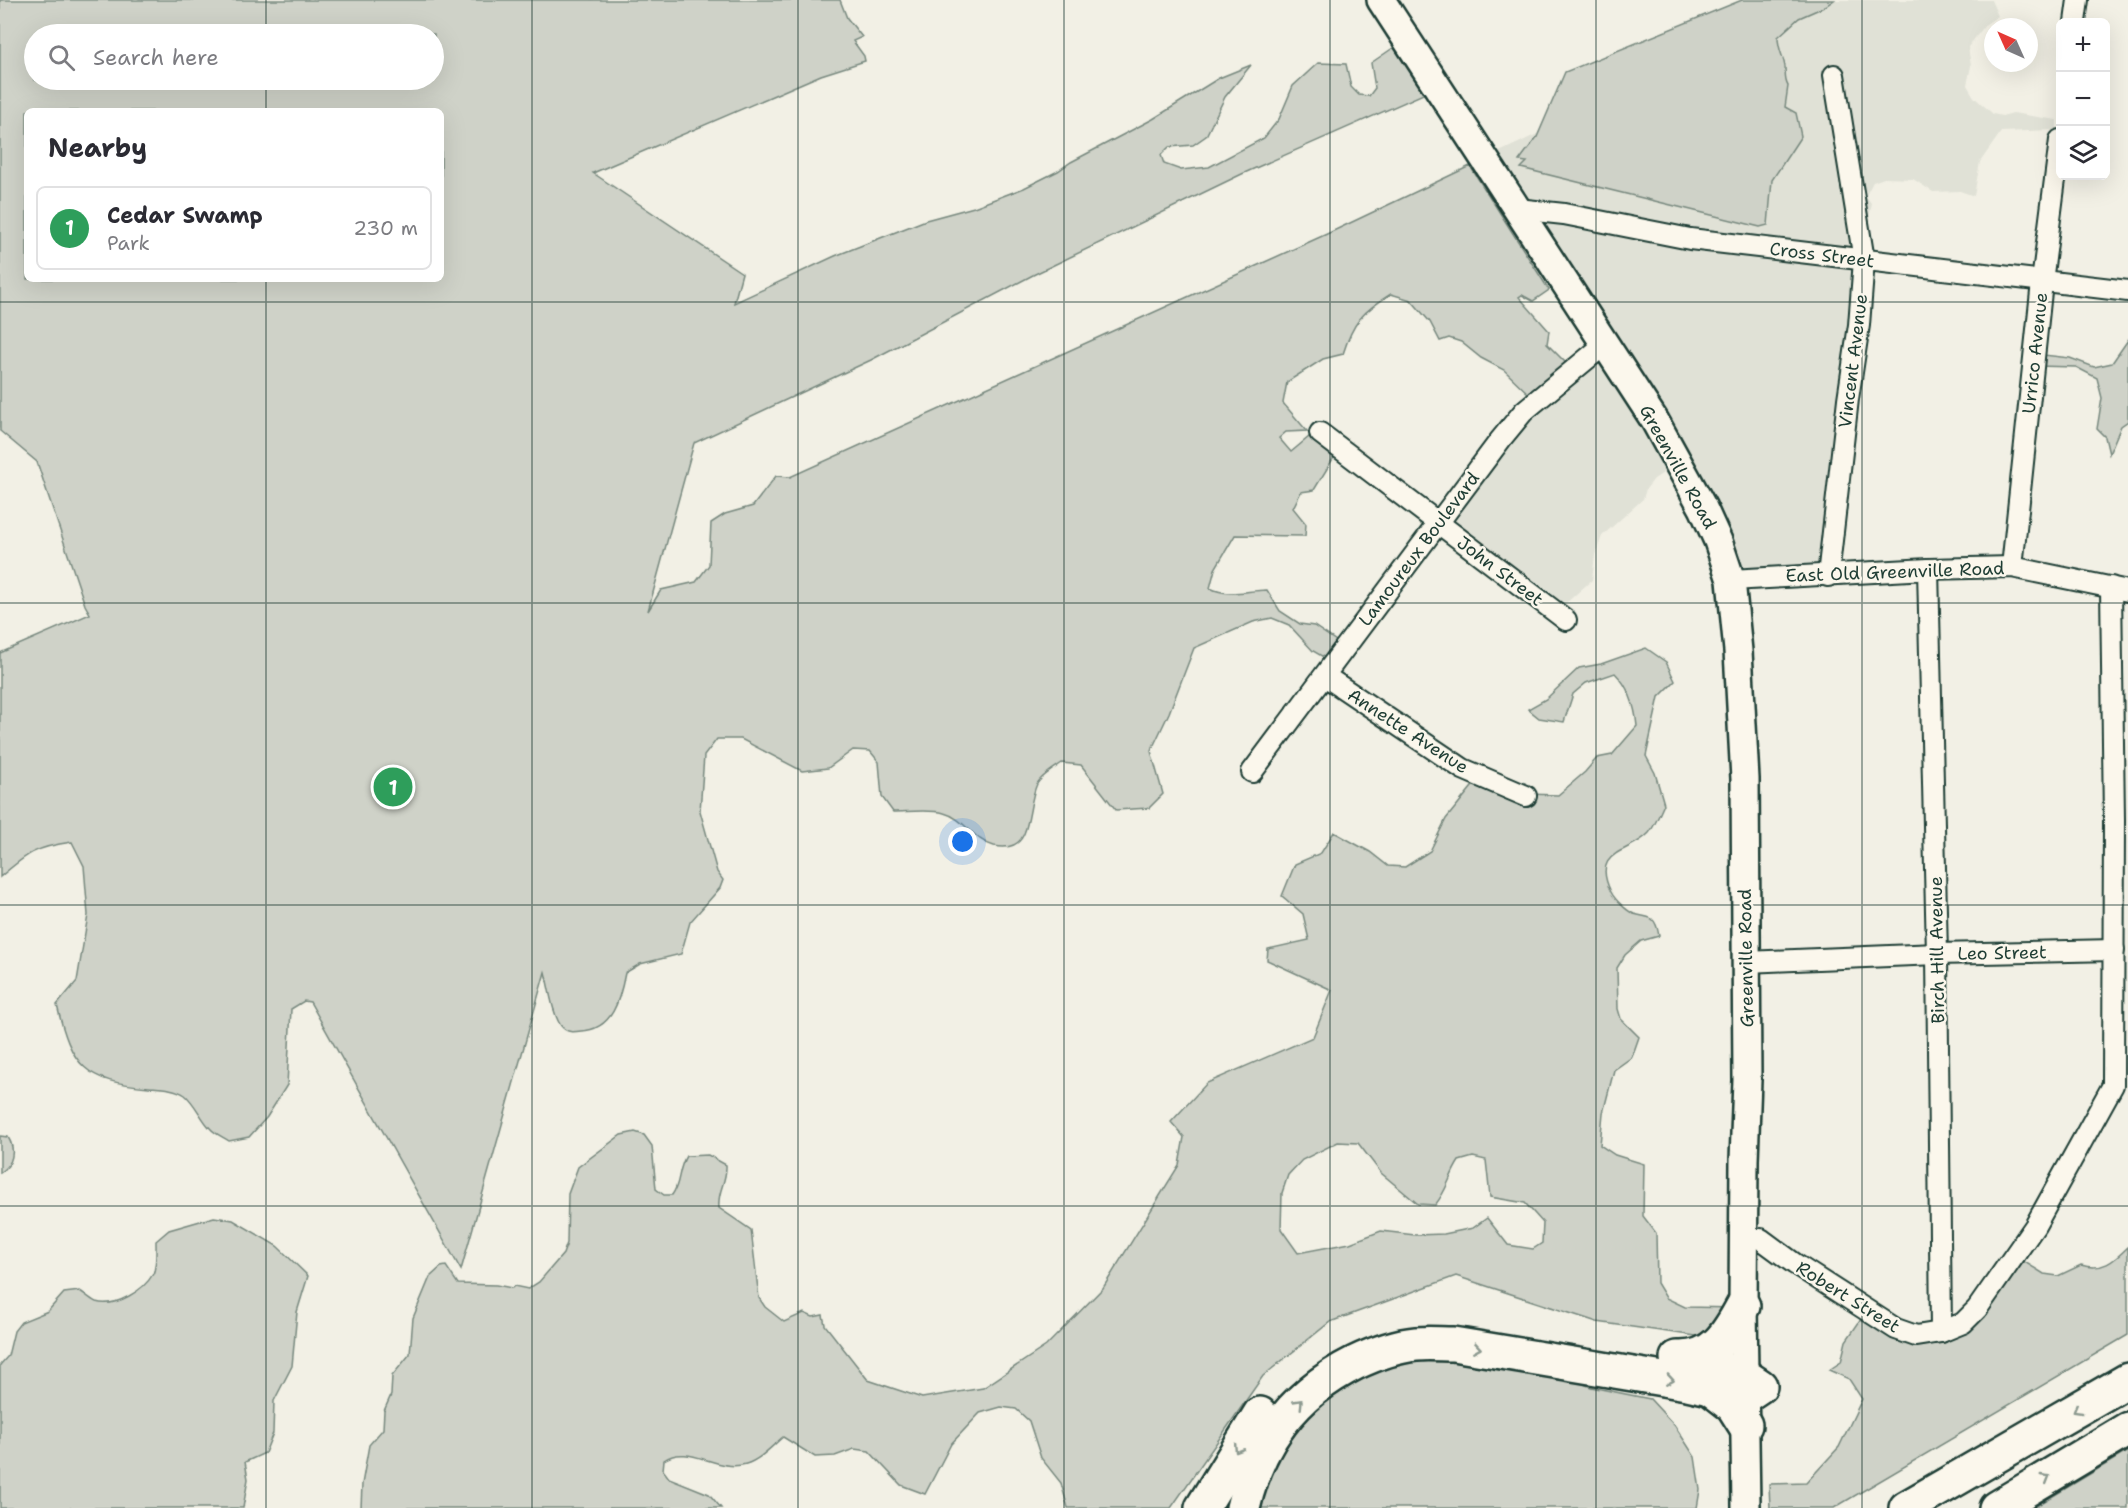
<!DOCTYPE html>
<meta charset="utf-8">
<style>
body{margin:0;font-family:"Shantell Sans",sans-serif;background:#f7f7f7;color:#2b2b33}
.controls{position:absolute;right:18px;top:18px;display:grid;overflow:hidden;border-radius:9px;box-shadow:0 6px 24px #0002}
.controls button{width:54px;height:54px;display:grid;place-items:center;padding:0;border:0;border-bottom:2px solid #e1e1e2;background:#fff;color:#2b2b33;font:30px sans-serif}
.compass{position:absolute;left:1984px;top:18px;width:54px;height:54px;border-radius:50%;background:#fff;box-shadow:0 6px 24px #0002;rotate:315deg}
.you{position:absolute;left:963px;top:842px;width:21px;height:21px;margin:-15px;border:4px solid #fff;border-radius:50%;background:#1a73e8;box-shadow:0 0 0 9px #1a73e833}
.badge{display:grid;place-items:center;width:39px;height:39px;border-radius:50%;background:#d1495b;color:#fff;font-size:20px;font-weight:700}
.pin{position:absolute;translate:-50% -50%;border:3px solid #fff;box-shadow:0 2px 6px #0006}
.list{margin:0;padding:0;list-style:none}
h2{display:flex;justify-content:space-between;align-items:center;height:78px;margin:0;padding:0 24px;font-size:26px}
h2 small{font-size:20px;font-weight:400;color:#7c7c81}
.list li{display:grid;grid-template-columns:39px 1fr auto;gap:18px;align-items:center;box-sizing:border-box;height:84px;margin:0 12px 12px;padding:0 12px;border:2px solid #e1e1e2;border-radius:9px}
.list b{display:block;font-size:22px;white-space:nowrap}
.list p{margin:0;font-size:20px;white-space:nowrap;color:#7c7c81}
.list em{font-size:20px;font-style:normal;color:#7c7c81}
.icon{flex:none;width:33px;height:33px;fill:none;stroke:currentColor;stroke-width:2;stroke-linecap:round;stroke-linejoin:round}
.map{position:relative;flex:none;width:2128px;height:1508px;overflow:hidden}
.search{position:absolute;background:#fff;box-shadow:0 6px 24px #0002;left:24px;top:24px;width:420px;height:66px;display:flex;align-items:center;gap:15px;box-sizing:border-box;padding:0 21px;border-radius:33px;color:#7c7c81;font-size:22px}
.panel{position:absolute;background:#fff;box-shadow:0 6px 24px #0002;left:24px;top:108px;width:420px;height:174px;border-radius:9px}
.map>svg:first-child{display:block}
.built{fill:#e0e1d6}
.green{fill:#cfd2c8;stroke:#77887e;stroke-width:1.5;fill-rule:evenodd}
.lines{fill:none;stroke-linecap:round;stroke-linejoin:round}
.minor-casing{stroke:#1f3d34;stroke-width:24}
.secondary-casing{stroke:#1f3d34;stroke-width:32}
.motorway-casing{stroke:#1f3d34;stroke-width:38}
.minor{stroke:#fbf7ec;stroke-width:20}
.secondary{stroke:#fbf7ec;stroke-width:27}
.motorway{stroke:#fbf7ec;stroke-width:33}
.oneway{stroke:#8d9a90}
.grid{fill:none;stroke:#1f3d34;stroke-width:1.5;stroke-opacity:0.55}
.labels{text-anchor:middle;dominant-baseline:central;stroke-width:5;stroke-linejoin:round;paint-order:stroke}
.street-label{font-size:18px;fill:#1f3d34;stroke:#fbf7ec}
</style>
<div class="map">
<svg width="2128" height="1508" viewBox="0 0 2128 1508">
<rect width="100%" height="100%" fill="#f2f0e5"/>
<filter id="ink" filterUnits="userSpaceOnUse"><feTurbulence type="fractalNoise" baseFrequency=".0167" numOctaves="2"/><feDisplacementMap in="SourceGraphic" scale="12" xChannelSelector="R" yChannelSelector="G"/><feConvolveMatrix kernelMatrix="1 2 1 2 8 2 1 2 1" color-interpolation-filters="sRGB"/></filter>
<g filter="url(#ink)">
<!-- built -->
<polygon class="built" points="1834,0 1991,0 1998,16 1986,24 1968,47 1971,66 1967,85 1974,97 1993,114 2002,116 2013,113 2057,120 2057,127 2054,130 2001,132 1980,162 1974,196 1960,191 1933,192 1913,179 1884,178 1873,182 1865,197 1872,204 1864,236 1827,573 1741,578 1677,464 1654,479 1646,489 1643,499 1602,536 1595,555 1592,580 1556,612 1439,517 1501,434 1601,344 1564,283 1549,291 1470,166 1537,134 1537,137 1519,160 1528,162 1522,168 1760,227 1768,224 1772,180 1801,136 1785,107 1788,86 1784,80 1785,63 1778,50 1778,37 1799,18 1824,7"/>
<!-- green -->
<g class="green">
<path d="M 0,0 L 840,0 L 847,18 L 862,37 L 853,41 L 864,56 L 865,61 L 821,75 L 593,173 L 742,273 L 734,303 L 835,256 L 926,220 L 974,207 L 1024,188 L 1058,171 L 1071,162 L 1153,119 L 1219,78 L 1251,65 L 1225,97 L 1206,136 L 1193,145 L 1169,147 L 1161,155 L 1164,164 L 1181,170 L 1209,167 L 1264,138 L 1279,119 L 1293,86 L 1318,63 L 1346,64 L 1351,87 L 1359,95 L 1369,96 L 1375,88 L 1371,63 L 1406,39 L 1437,88 L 1242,174 L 1033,275 L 871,360 L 694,443 L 648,611 L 661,590 L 696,582 L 709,565 L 711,523 L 725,514 L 753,506 L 776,476 L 790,477 L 1329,233 L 1470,166 L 1549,290 L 1533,301 L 1522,295 L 1519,297 L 1549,331 L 1547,344 L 1570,367 L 1534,399 L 1504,370 L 1481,358 L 1461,342 L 1449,338 L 1440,341 L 1430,322 L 1411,300 L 1391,294 C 1362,312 1353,322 1343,354 L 1323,359 L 1287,382 L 1283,403 L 1307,431 L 1286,432 L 1279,438 L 1291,452 L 1315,432 L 1339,449 L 1314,490 L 1301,492 L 1293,508 L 1306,524 L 1305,536 L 1235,535 L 1215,569 L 1210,588 C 1230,598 1247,590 1267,590 L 1280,611 L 1300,624 L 1314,626 L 1342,645 L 1332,662 L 1313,651 L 1289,625 L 1272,618 L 1253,622 L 1194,648 L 1169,713 L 1151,751 L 1163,794 L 1149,808 L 1116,810 L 1081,765 L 1062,763 C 1055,768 1041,776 1037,784 C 1025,809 1035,855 994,846 C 974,841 964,818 944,813 C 931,809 907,812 893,812 L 882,797 L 879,762 L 870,751 L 853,750 L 828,768 L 802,771 L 741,739 L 717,739 L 704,756 L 700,811 L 717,872 L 723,880 L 720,888 L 690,922 L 681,954 L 640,964 L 625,973 C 620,999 613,1030 581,1031 C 575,1032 568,1033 563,1028 C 553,1019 548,983 545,972 L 461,1270 L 310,1002 L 304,1001 L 291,1009 L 287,1085 L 267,1117 L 249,1137 L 229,1141 C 223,1137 215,1134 210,1128 C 201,1119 195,1103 185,1095 C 175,1088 161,1088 149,1087 C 85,1082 71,1066 57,1005 L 77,981 L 88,915 L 84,866 L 72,842 C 35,847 28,853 0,877 L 0,653 L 90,614 L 85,605 L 37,462 L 0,431 ZM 34,34 L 434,34 L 434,80 L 34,80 ZM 27,111 L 441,111 L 441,279 L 27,279 Z"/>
<path d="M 1742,0 L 1834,0 L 1824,7 L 1799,18 L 1778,37 C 1778,47 1781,52 1784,62 C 1787,71 1783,78 1788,86 L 1785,107 L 1796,113 L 1801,136 L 1772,180 L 1768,225 L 1760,227 L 1521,168 L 1527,162 L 1519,161 L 1537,137 L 1565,72 Z"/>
<polygon points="2128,340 2128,421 2121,426 2109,454 2105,437 2097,429 2102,398 2097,378 2076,367 2036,366 2035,354 2070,358 2094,367 2112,363"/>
<path d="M 1646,648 L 1666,662 L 1675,681 L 1659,697 L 1646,756 L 1655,773 L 1664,804 C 1660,813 1655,826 1649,833 C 1630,854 1590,849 1611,892 C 1615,900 1627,911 1634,914 C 1640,916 1647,916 1652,919 C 1657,923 1658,930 1659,936 L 1641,941 L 1625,955 L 1617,968 L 1618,1009 L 1621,1019 L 1639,1037 L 1632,1057 L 1614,1070 L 1603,1113 L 1600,1145 L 1615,1155 L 1644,1164 L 1643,1216 L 1656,1233 L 1657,1283 L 1666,1298 L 1685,1307 L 1738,1308 L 1742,1314 L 1696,1336 L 1597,1322 L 1456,1276 L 1330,1322 L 1263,1376 L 1171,1508 L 1068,1508 L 1061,1483 L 1041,1458 L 1029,1421 L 1016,1409 L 1001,1407 L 980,1413 L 951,1444 L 925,1494 L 901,1485 L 869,1451 L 854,1449 L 835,1456 L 815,1457 L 783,1437 C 772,1446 760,1460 746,1464 C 717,1473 689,1443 664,1460 L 663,1470 L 669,1478 L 709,1494 L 721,1508 L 361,1508 L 362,1484 L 369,1445 L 383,1429 L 384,1411 L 391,1395 L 392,1376 L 410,1354 L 413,1318 L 430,1277 L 441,1267 L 446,1266 L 458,1284 L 496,1285 L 512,1288 L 514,1286 L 528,1289 L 539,1282 L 563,1254 L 567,1243 L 568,1194 L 578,1167 L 621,1135 L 635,1132 L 644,1135 L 652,1146 L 656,1189 L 664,1195 L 672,1195 C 681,1183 677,1171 686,1156 L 708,1155 L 726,1165 C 727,1183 717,1190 719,1208 L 751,1230 L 759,1298 L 765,1307 L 784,1322 L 804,1313 L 813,1317 L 823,1315 L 825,1325 L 868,1380 L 922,1398 L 983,1388 L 1046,1346 L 1103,1288 L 1179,1165 L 1184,1137 L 1171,1122 L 1207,1083 L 1313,1037 L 1332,990 L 1267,960 L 1268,949 L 1309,940 L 1303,914 L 1282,896 L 1295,864 L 1321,853 L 1334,832 L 1370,852 L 1388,866 L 1405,867 L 1430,851 L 1446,819 L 1480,777 L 1527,794 L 1558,795 L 1585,772 L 1597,758 L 1612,755 L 1637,726 C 1635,706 1629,687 1615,673 L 1586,683 L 1573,694 L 1564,722 L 1539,718 L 1528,709 L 1546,699 L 1579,668 L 1601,664 ZM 1338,1142 L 1358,1143 L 1381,1173 L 1418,1204 L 1435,1205 C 1447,1191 1449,1176 1459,1161 L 1473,1157 L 1486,1160 L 1490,1197 L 1525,1203 L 1543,1223 L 1542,1243 L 1533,1249 L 1508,1245 L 1487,1218 L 1473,1228 L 1444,1234 L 1415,1235 L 1381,1231 L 1350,1243 L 1298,1253 L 1281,1229 L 1282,1193 L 1288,1175 L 1302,1160 Z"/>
<path d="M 0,1136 L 8,1137 C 16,1150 13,1165 0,1173 Z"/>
<path d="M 214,1217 L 233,1220 L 277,1246 L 308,1276 L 297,1312 L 292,1366 L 274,1401 L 273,1433 L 265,1453 L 245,1462 L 248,1479 L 243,1508 L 0,1508 L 0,1365 L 8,1356 L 14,1331 L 21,1322 L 48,1311 L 64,1293 L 80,1291 C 85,1294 91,1300 96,1302 C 116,1308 144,1290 153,1274 C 157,1265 156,1250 156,1241 L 169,1230 Z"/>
<path d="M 2128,1247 L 2128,1335 L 1834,1508 L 1770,1508 L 1769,1484 L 1806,1483 L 1839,1447 L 1862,1399 L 1849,1379 L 1829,1370 L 1841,1362 L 1846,1341 L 1866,1312 L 1894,1327 L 1953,1326 L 2015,1256 L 2044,1274 L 2058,1276 L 2081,1265 C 2102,1272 2114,1261 2128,1247 Z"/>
<polygon points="1404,1352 1549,1370 1591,1387 1650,1399 1675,1426 1695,1457 1700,1490 1697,1508 1258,1508 1274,1432 1318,1386"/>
<polygon points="2128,1451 2128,1508 2033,1508"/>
</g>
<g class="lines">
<!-- minor casing -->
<g class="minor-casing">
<g id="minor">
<polyline points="2075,22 2078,0"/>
<polyline points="1517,209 1564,214 1690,239 2128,291"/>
<polyline points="1320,433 1566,620"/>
<polyline points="2012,567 2042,282 2060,140"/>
<polyline points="1928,569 1937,954 1941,1332"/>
<polyline points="1828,576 1848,399 1859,325 1864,260 1834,75"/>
<polyline points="1731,580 1928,569 2012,567 2128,591"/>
<polyline points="1325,676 1463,769 1526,796"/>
<polyline points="1252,772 1501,439 1524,411 1605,344"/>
<polyline points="1746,962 1937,954 2114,950"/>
<polyline points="1761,1239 1795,1264 1896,1329 1916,1336 1941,1332 1963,1323 1977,1309 2035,1226 2113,1085 2114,820 2111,587"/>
</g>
</g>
<!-- secondary casing -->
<g class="secondary-casing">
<polyline id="secondary" points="1381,0 1655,421 1703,508 1718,541 1731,580 1738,651 1745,779 1747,1080 1744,1160 1743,1306 1746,1508"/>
</g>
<!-- motorway casing -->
<g class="motorway-casing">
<g id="motorway">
<path d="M 1677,1358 C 1713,1360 1728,1334 1743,1306"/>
<polyline points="1711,1389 1733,1406 1745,1425"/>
<polyline points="1202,1508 1260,1414"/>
<path d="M 1243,1508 C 1258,1442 1293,1394 1355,1363 C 1374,1354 1395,1346 1416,1344 C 1428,1343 1441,1344 1453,1344 L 1687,1383 L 1745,1396 L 1760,1386 L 1745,1376 L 1687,1358"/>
<polyline points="1906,1508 2128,1380"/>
<polyline points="1996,1508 2128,1429"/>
</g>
</g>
<!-- minor -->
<use href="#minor" class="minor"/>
<!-- secondary -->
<use href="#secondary" class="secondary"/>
<!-- motorway -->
<use href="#motorway" class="motorway"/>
</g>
<!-- one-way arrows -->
<defs><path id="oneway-chevron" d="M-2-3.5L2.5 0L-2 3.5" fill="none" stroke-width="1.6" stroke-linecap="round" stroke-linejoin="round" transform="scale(1.5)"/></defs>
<g class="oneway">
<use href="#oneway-chevron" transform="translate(1477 1348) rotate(9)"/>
<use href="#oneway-chevron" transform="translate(1670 1380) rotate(9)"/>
<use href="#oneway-chevron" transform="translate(1299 1403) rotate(-46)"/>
<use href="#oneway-chevron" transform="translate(2077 1410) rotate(150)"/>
<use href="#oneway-chevron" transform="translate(1238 1449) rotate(122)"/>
<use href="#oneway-chevron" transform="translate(2046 1478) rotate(-31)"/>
</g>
</g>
<!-- grid -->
<path class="grid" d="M 266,0 L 266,34M 532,0 L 532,1508M 798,0 L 798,1508M 1064,0 L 1064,1508M 1330,0 L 1330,1508M 1596,0 L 1596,1508M 1862,0 L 1862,1508M 266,80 L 266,111M 266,279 L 266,1508M 0,302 L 2128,302M 0,603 L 2128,603M 0,905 L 2128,905M 0,1206 L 2128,1206"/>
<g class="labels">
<!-- street labels -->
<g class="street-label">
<text transform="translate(1822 255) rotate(7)">Cross Street</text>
<text transform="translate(2035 353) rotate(-84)">Urrico Avenue</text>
<text transform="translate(1853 361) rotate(-83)">Vincent Avenue</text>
<text transform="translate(1678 467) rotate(61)">Greenville Road</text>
<text transform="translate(1419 549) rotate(-53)">Lamoureux Boulevard</text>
<text transform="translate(1500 571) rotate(37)">John Street</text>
<text transform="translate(1895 572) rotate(-2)">East Old Greenville Road</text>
<text transform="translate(1408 731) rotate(33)">Annette Avenue</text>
<text transform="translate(1937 950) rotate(-91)">Birch Hill Avenue</text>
<text transform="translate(2002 953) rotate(-1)">Leo Street</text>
<text transform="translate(1746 958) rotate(-91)">Greenville Road</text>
<text transform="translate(1848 1297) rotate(32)">Robert Street</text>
</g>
</g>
</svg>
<div class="controls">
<button>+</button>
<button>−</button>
<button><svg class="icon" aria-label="layers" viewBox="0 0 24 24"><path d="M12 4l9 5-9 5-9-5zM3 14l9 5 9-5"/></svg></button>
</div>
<svg class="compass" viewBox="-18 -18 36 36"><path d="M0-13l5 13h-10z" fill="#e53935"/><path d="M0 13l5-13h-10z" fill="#7c7c81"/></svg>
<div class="you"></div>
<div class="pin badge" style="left:393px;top:787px;background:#2e9e5b">1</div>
<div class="search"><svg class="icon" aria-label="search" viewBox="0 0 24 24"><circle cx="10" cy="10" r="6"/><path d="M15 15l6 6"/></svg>Search here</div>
<section class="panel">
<h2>Nearby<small></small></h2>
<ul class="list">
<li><span class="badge" style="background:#2e9e5b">1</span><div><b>Cedar Swamp</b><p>Park</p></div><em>230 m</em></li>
</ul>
</section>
</div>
